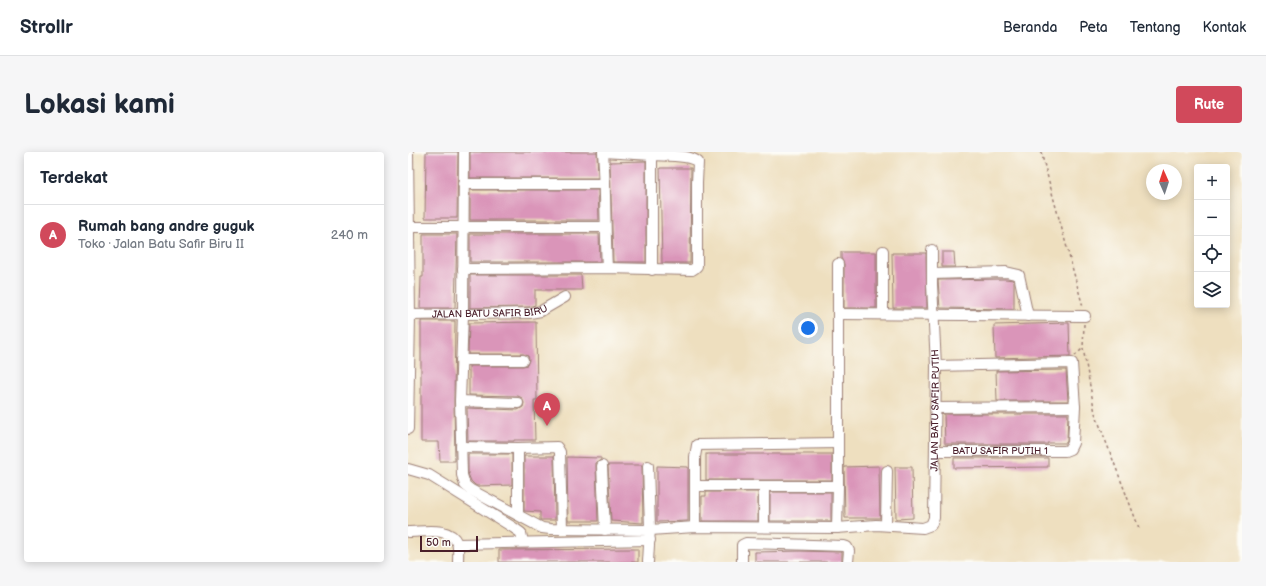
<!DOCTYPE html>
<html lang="id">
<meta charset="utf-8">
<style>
body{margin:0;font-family:"Balsamiq Sans",sans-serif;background:#f6f6f7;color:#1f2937}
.controls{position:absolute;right:12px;top:12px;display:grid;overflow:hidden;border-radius:4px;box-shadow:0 2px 10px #0003}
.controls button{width:36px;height:36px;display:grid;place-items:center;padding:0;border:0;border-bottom:1px solid #e0e1e3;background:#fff;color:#1f2937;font:20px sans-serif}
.compass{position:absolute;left:738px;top:12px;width:36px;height:36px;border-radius:50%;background:#fff;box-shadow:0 2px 10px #0003;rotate:357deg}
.scale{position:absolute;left:12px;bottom:10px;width:58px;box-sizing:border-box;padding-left:4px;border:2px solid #4a1f2b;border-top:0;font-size:11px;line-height:14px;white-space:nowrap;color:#4a1f2b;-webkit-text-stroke:3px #fdfcf7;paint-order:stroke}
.you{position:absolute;left:400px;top:176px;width:14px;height:14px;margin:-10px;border:3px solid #fff;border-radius:50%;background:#1a73e8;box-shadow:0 0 0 6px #1a73e833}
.badge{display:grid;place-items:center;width:26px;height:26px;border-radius:50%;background:#d1495b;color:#fff;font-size:13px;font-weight:700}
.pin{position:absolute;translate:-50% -33px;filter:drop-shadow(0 1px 2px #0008)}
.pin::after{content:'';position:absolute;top:21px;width:14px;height:12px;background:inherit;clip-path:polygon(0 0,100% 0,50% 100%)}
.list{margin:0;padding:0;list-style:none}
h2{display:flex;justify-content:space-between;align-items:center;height:52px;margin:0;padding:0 16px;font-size:17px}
h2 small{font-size:13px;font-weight:400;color:#747a83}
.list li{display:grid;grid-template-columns:26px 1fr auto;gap:12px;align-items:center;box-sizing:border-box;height:60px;padding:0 16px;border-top:1px solid #e0e1e3}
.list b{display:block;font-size:15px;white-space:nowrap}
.list p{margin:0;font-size:13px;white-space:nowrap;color:#747a83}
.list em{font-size:13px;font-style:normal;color:#747a83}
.icon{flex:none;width:22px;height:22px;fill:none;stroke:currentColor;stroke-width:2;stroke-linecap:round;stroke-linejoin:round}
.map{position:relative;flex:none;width:834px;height:410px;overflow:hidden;border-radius:4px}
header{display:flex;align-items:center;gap:24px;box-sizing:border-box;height:56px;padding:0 20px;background:#fff;border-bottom:1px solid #e0e1e3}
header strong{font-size:19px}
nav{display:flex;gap:22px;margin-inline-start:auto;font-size:14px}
.intro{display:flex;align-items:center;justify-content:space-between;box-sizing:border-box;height:96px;padding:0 24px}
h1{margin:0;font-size:28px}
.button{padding:10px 18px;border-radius:4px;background:#d1495b;color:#fff;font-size:14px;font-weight:700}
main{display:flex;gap:24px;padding:0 24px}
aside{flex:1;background:#fff;border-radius:4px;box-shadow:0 2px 10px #0003}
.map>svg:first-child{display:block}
.building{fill:#da95b9}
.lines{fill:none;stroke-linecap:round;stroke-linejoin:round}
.minor-casing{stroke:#9c7f75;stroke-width:12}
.path{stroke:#9c7f75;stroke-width:1.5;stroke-dasharray:3 3;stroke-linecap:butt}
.minor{stroke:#fff;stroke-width:10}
.labels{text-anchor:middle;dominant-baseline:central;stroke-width:3.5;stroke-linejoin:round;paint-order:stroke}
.street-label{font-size:10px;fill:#4a1f2b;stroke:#fdfcf7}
</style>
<header>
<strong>Strollr</strong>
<nav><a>Beranda</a><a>Peta</a><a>Tentang</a><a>Kontak</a></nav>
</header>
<div class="intro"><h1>Lokasi kami</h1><a class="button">Rute</a></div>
<main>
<aside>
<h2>Terdekat<small></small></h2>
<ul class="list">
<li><span class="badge">A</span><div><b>Rumah bang andre guguk</b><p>Toko · Jalan Batu Safir Biru II</p></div><em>240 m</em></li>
</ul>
</aside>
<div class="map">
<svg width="834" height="410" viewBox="0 0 834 410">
<rect width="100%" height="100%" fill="#fdfcf7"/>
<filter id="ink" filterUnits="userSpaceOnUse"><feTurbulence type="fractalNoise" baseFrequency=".025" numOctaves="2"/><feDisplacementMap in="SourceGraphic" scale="8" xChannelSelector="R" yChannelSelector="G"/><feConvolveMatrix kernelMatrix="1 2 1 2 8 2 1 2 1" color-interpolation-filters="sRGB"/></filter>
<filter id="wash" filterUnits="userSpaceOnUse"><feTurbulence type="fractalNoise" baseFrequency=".012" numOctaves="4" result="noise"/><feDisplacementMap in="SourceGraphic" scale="16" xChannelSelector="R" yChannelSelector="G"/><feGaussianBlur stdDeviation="0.9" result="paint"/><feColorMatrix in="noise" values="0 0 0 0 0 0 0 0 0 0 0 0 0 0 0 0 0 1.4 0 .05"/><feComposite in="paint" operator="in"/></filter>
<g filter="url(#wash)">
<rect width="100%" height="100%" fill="#eedfbf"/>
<g id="blocks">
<!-- building -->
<g class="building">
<polygon points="18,0 50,0 49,66 17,66"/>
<polygon points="62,0 189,0 190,26 62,26"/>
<polygon points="238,9 238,110 205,110 202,10"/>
<polygon points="252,16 283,16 282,111 254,111"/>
<polygon points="62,38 190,38 191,68 62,68"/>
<polygon points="15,82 49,82 47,156 12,156 13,125 15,125"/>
<polygon points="62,82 191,82 192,110 62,110"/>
<polygon points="433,100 468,100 468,156 436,156 436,112 433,106"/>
<polygon points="534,100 546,100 547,115 534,115"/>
<polygon points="484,101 518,101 519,156 485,156"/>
<polygon points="62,123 173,123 174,138 127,138 127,153 121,155 62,156"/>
<polygon points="597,127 606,128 606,157 532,156 530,128"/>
<polygon points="13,169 47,169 46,249 47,309 32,309 31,290 13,290"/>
<polygon points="128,170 129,248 126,248 127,288 106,288 106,289 60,289 59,256 110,258 115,255 116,251 114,246 110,244 61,243 61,214 115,214 119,213 121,208 120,204 115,202 60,202 61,171"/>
<polygon points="661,171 662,204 587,206 586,173"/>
<polygon points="658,218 660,249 589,249 588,219"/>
<polygon points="536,262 660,262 659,289 658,291 639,291 640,292 537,292"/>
<polygon points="60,302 104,302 104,333 69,334 67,333 63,329 60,322"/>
<rect x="298" y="302" width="126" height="26"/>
<polygon points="116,304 146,304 147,368 132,368 132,360 116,359"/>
<polygon points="159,305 193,306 193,308 188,311 188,314 190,369 160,369"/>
<polygon points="546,306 640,306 640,315 546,316"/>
<polygon points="200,313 234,313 235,371 203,369"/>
<polygon points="249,314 280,315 280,369 249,370"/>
<polygon points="471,314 472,366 437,366 436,315"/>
<polygon points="487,315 504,315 505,366 488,367"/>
<polygon points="298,340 350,340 350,369 294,369 294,344 298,344"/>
<rect x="362" y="340" width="61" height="29"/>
<polygon points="223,397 230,397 230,410 91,410 91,398"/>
<polygon points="392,399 434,400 434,410 347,410 347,400"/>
</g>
</g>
</g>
<g filter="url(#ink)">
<use href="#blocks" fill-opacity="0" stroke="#9c7f75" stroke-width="1"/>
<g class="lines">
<!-- minor casing -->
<g class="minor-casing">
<g id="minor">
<path id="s1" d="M 56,0 L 55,162 L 52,249 L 54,323 L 57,333 L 63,338 L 134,376 L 142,377 L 242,378 L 287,375 L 429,376 L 468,373 L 515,376 L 523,373 L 526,366 L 528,214 L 524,132 L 524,98"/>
<polyline points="195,0 244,3 244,118"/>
<path d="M 195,0 C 198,39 197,77 199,116"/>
<polyline points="55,32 197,32"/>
<polyline points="1,75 196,75"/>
<path d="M 55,117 L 199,116 L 284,118 L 287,116 L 289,114 L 289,31 L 290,10 C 281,2 256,4 244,3"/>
<polyline points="524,122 598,120 611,123 620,164"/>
<polyline points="430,162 677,164"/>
<polyline points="475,162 475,99"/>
<path id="s2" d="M 2,163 L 122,161 L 133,159 L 157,145"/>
<polyline points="53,208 115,208"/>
<polyline points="52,249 110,251"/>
<polyline points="527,256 667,255"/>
<polyline points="0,277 2,163 0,0"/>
<polyline points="53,295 110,296 149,295 152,300 154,377"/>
<polyline points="110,296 110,363"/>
<path id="s3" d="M 527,299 L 657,299 L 662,297 L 665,291 L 667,255 L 664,211 L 528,214"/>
<polyline points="194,314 197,378"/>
<polyline points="240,314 242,376 240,410"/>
<polyline points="0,317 21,323 106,376 113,381 115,390"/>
<polyline points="287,334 430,334"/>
<polyline points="478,373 479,319"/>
<polyline points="287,375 287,305 289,293 430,291"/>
<polyline points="356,375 356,334"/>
<polyline points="429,376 430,334 430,112"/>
<path d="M 0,380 C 15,380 42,374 49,391 C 51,396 50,405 50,410"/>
<polyline points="50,392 242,388"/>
<polyline points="334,410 334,393 338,391 436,394 439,395 441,399 440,410"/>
</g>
</g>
<!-- path -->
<g class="path">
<polyline points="633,0 675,155"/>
<polyline points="676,172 675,196 687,261 731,376"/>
<polyline points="667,204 675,196"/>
</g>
<!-- minor -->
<use href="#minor" class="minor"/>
</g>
</g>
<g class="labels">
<!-- street labels -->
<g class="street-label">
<text stroke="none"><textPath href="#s2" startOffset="80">JALAN BATU SAFIR BIRU</textPath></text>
<text stroke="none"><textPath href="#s1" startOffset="927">JALAN BATU SAFIR PUTIH</textPath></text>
<text stroke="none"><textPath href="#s3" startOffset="65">BATU SAFIR PUTIH 1</textPath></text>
</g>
</g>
</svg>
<div class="controls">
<button>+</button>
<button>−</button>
<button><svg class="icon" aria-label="locate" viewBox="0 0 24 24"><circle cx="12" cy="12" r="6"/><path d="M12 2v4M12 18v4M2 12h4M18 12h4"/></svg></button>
<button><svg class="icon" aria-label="layers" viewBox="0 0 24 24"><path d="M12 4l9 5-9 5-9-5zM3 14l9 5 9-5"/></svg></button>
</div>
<svg class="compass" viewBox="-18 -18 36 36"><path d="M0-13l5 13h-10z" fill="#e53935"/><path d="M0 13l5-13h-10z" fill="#747a83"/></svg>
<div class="scale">50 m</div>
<div class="you"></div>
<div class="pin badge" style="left:139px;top:274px">A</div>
</div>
</main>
